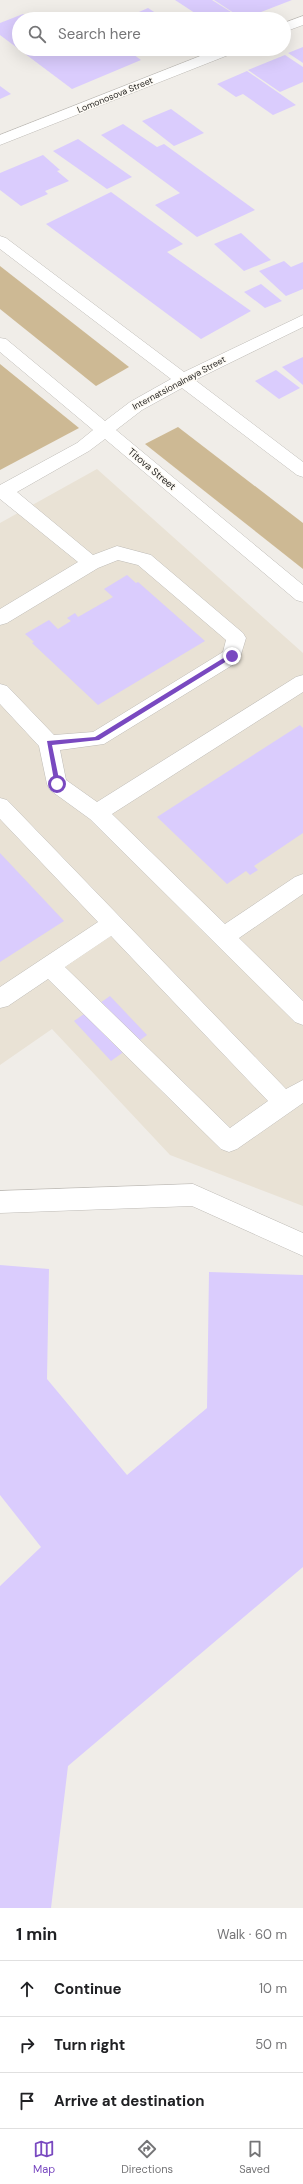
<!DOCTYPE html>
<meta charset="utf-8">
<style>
body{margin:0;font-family:"DM Sans",sans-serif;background:#f2f2f2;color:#202124}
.stop{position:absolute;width:12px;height:12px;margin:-9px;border:3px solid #7949c0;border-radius:50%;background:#fff}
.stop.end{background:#7949c0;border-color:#fff;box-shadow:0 1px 4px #0008}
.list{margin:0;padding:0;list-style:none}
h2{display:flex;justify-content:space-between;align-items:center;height:52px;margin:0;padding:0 16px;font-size:17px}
h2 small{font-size:13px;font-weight:400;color:#757577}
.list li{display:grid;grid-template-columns:26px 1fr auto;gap:12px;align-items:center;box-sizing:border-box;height:56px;padding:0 16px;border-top:1px solid #e0e0e0}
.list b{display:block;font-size:15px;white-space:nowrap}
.list em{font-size:13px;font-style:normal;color:#757577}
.icon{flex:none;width:22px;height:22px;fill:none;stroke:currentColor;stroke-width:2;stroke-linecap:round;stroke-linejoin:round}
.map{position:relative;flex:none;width:303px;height:1908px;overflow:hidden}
.search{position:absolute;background:#fff;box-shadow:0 4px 16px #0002;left:12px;right:12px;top:12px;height:44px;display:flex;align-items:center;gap:10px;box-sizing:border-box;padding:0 14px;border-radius:22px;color:#757577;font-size:15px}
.sheet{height:220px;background:#fff}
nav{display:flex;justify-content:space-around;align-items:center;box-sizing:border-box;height:56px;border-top:1px solid #e0e0e0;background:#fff;font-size:11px;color:#757577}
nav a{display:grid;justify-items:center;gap:2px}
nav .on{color:#7949c0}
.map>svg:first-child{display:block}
.built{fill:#e9e2d5}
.green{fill:#cdb994}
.building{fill:#daccfd}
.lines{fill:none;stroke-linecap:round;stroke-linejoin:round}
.minor-casing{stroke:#bebbb6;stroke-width:1}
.minor{fill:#fff;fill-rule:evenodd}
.route{fill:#7949c0}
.labels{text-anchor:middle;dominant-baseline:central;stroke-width:3;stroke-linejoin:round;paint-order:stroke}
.far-street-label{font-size:9px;fill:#201f1d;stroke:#fefbf5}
.street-label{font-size:10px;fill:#201f1d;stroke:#fefbf5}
</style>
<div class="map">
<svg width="303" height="1908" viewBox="0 0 303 1908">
<rect width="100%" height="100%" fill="#f0ede8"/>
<!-- built -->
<polygon class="built" points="97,469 303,653 303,1206 170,1155 52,1029 0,1065 0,523"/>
<!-- green -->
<g class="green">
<polygon points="0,266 129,367 96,386 0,309"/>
<polygon points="0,364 79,428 0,470"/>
<polygon points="178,427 303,523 303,569 145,444"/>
</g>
<!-- building -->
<g class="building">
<polygon points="175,0 212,0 242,19 204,19"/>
<polygon points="214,0 292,0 243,19"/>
<polygon points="148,8 165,19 123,19"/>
<polygon points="23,14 31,19 19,19 19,49 126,49 141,60 72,89 0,35 0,23"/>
<polygon points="303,47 303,63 288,53"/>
<polygon points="285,55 303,67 303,82 280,92 248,70"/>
<polygon points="247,71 296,105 273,115 243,94 236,97 217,84"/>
<polygon points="0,86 11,94 0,99"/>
<polygon points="171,109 204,133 174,146 142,121"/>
<polygon points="123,124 157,147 164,144 255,210 197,237 155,205 180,193 101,135"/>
<polygon points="78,139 132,177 107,189 53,151"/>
<polygon points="43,155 60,170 57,171 69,181 45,191 48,194 21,206 0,190 0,173"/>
<polygon points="111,192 183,244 167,252 251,311 201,339 46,224"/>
<polygon points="241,233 271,260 244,271 214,244"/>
<polygon points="284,261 291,267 303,262 303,289 286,296 259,271"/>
<polygon points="261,284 282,301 265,308 244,292"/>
<polygon points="303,357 303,385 282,367"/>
<polygon points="276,370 300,388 279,399 255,381"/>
<polygon points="127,575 136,583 138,582 205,641 98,705 32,643 34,642 25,634 49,620 58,629 71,621 67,618 75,613 78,617 113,597 104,589"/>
<polygon points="300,725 303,728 303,833 254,866 258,870 250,875 246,871 227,884 157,817"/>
<polygon points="0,853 64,921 0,962"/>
<polygon points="110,996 147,1035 111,1061 74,1021"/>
<polygon points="0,1265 49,1269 47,1379 127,1475 207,1408 209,1272 303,1275 303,1567 68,1766 51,1908 0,1908 0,1586 41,1547 0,1495"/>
</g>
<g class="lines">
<!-- minor casing -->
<g class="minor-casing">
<g id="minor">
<polygon points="303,16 303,25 284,32 284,23"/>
<polygon points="218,49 238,49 236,52 0,145 0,135"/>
<polygon points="0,236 6,238 184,372 303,315 303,327 195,380 303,462 303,477 297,475 182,388 142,410 116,430 303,585 303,602 296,600 105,439 89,451 17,492 93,555 117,546 151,555 243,633 246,638 239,661 104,744 60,750 66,780 97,802 296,677 303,675 303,692 112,814 225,924 295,877 303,874 303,894 239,938 303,1001 303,1025 295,1022 90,819 50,790 47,784 39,746 0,704 0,684 7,686 54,735 93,732 223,652 226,640 138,565 118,560 98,568 7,623 0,625 0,609 78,562 0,499 0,485 77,443 93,430 0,352 0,338 6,339 105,421 130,402 171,379 0,249"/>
<path d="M 0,798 L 7,800 L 286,1089 L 303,1080 L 303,1103 L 237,1149 L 229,1152 L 221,1149 L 48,979 L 8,1006 L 0,1008 L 0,987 L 98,922 L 0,819 ZM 111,936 L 268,1101 L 230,1128 L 65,967 Z"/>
<polygon points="193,1184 303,1233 303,1256 192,1206 0,1213 0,1191"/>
</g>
</g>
<!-- minor -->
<use href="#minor" class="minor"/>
</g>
<!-- route -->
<polygon class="route" points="230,654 235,656 99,740 52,745 60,784 55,786 47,741 95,737"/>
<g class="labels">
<!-- far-street labels -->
<g class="far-street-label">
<text transform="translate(115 95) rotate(-22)">Lomonosova Street</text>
<text transform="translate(179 383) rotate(-28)">Internatsionalnaya Street</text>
</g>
<!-- street labels -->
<g class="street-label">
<text transform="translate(152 469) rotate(40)">Titova Street</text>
</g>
</g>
</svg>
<div class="stop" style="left:57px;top:784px"></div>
<div class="stop end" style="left:232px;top:656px"></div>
<div class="search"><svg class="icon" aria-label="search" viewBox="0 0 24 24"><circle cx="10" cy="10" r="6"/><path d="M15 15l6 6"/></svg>Search here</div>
</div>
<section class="sheet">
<h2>1 min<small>Walk · 60 m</small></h2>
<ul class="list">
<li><svg class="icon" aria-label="ahead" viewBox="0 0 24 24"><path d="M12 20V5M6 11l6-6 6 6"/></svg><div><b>Continue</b></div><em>10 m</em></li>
<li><svg class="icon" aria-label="right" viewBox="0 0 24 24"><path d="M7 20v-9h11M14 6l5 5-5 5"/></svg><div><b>Turn right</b></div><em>50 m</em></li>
<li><svg class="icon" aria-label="arrive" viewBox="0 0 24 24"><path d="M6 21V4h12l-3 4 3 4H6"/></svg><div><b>Arrive at destination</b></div></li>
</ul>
</section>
<nav>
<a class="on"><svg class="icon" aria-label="map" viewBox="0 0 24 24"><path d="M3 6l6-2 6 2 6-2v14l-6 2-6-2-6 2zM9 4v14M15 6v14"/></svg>Map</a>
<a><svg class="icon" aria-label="directions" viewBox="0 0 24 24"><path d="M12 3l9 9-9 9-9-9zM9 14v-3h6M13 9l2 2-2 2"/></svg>Directions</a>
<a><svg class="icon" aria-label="saved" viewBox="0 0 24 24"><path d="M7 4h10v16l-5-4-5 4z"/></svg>Saved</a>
</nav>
